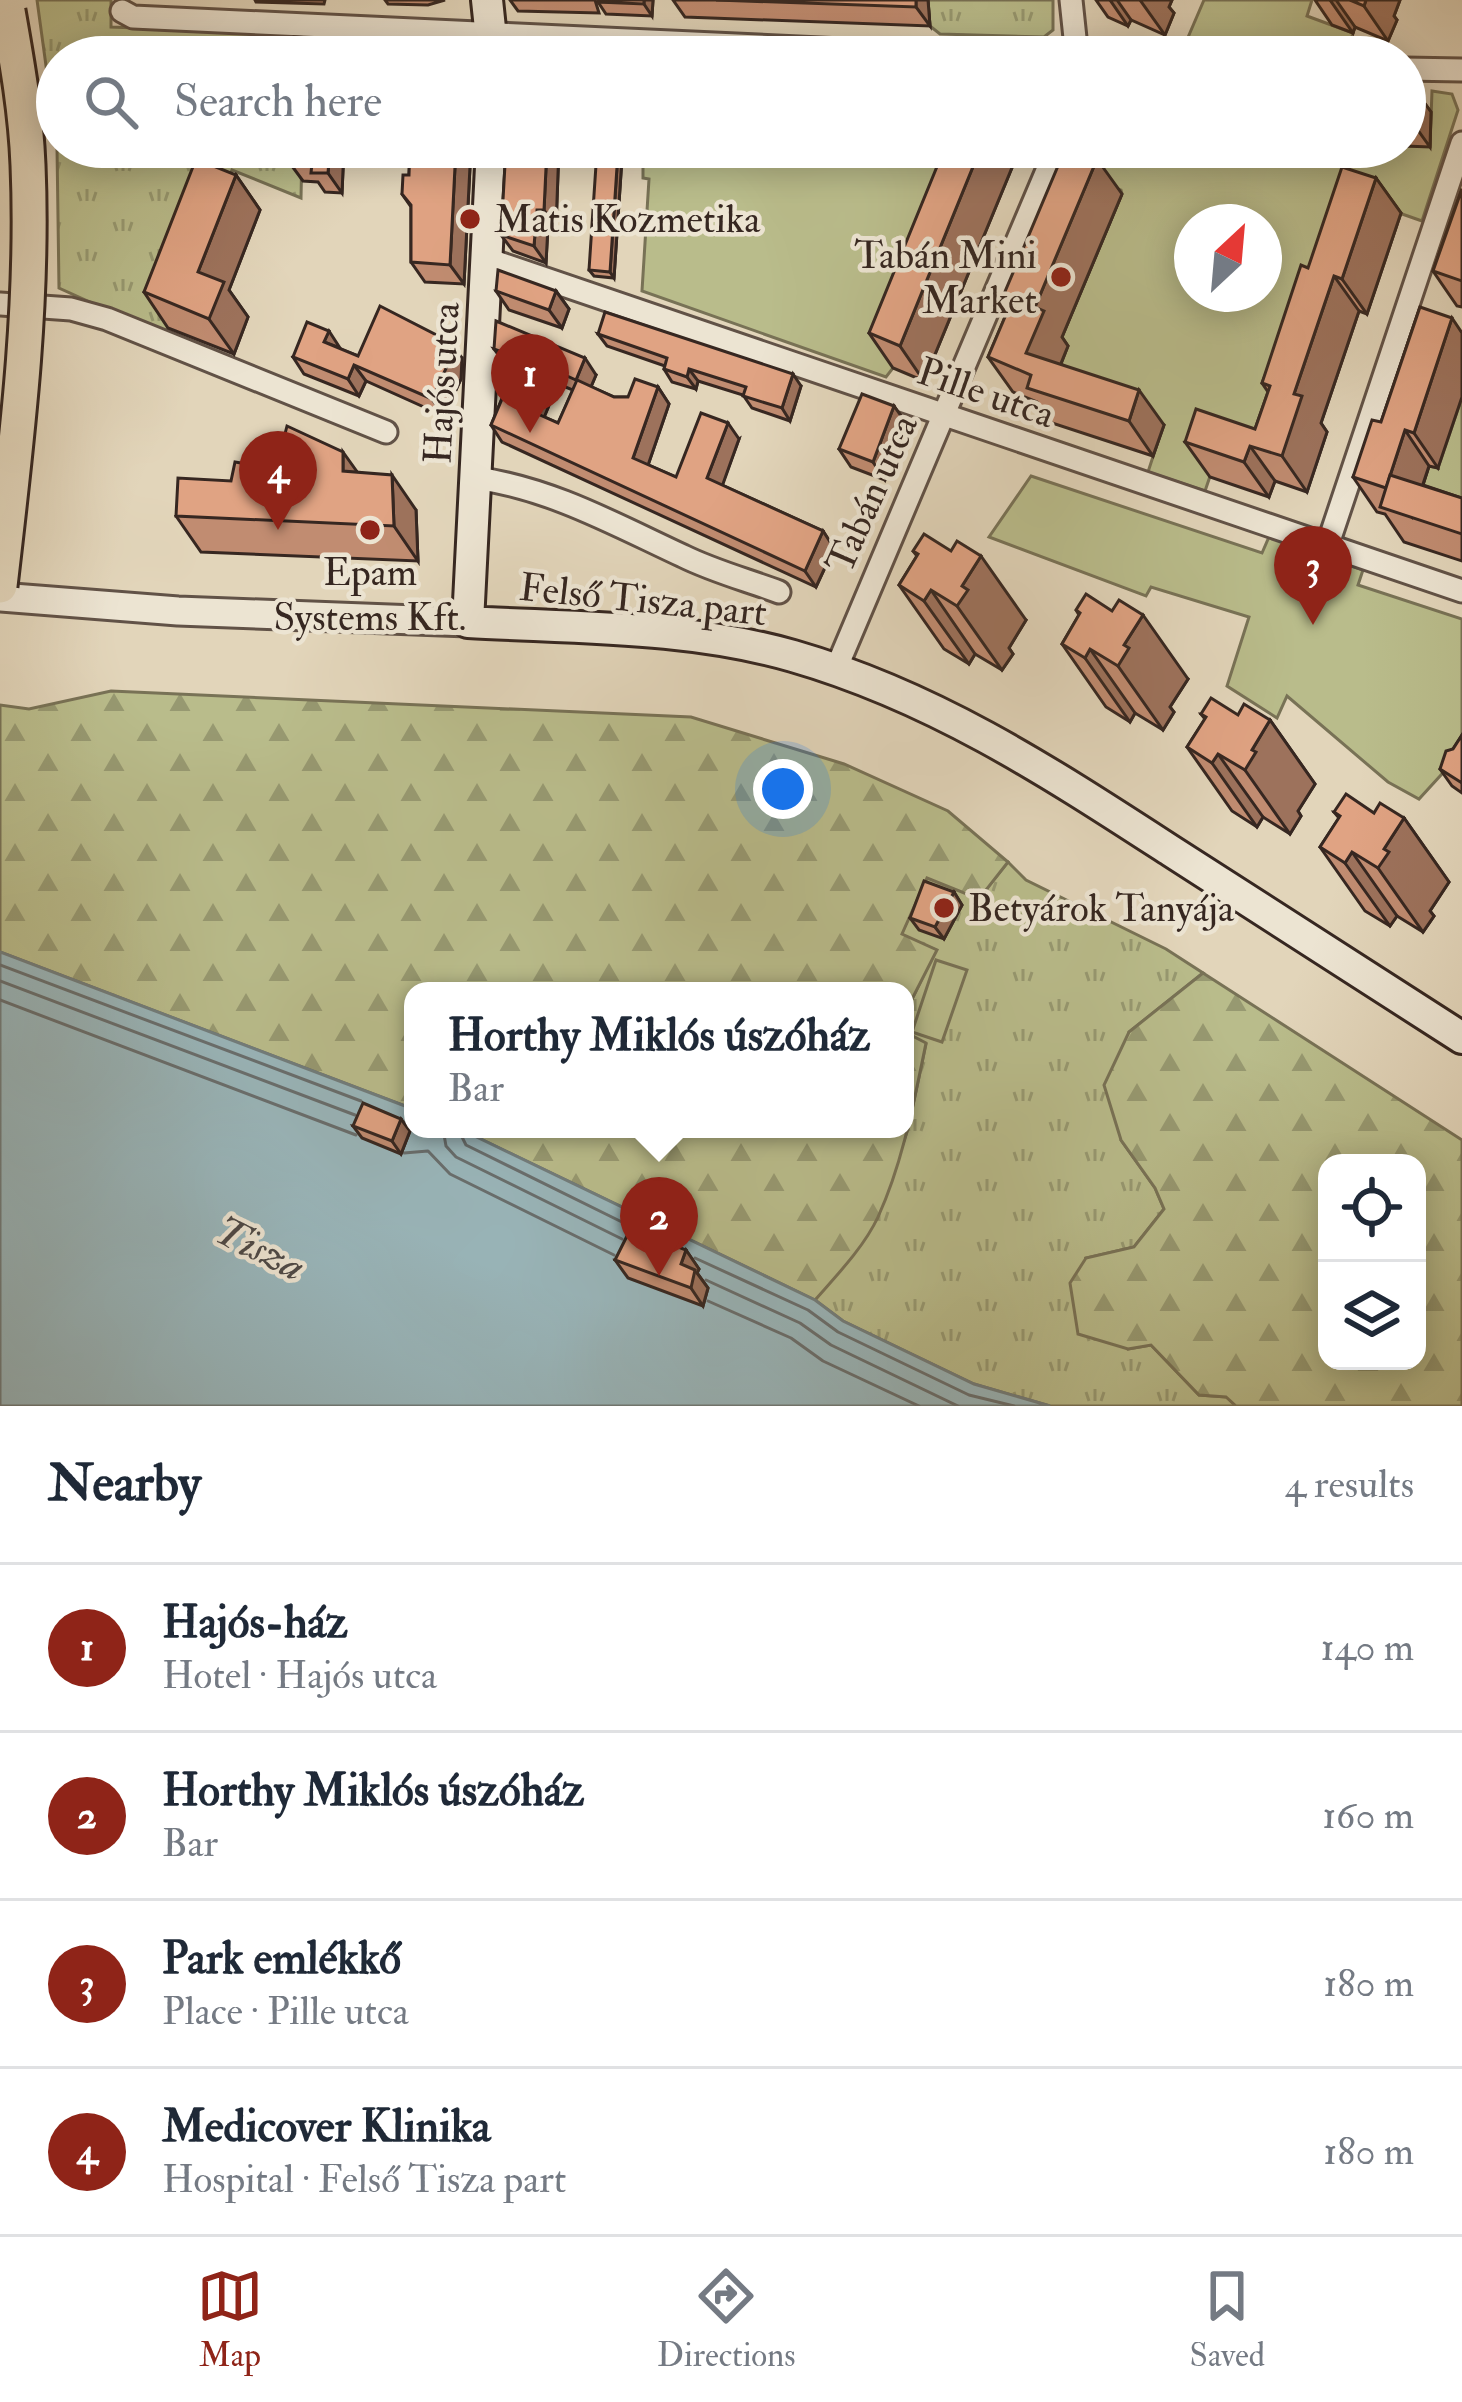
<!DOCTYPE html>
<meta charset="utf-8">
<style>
body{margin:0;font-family:"IM FELL Double Pica",serif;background:#f6f6f7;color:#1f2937}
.controls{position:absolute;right:36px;bottom:36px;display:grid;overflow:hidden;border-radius:24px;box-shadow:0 6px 30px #0003}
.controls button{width:108px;height:108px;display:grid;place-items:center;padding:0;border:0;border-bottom:3px solid #e0e1e3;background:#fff;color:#1f2937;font:60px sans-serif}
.compass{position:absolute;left:1174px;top:204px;width:108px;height:108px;border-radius:50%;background:#fff;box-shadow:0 6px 30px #0003;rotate:26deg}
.you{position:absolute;left:783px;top:789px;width:42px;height:42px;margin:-30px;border:9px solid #fff;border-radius:50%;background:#1a73e8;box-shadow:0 0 0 18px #1a73e833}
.badge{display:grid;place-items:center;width:78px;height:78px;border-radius:50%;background:#8f2418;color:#fff;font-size:39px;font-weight:700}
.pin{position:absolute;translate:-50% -99px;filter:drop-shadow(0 3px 6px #0008)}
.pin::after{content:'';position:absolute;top:63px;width:42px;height:36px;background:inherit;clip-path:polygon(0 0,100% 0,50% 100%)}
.popup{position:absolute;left:404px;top:982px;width:510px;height:156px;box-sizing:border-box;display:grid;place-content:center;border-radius:24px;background:#fff;filter:drop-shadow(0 3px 9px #0005);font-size:39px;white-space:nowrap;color:#747a83}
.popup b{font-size:45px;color:#1f2937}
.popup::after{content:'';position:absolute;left:50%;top:100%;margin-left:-24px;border:24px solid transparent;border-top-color:#fff}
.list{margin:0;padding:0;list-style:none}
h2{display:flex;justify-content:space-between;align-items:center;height:156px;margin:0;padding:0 48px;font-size:51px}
h2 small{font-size:39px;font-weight:400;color:#747a83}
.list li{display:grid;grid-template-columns:78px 1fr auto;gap:36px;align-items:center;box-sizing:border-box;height:168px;padding:0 48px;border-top:3px solid #e0e1e3}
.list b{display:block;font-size:45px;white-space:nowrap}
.list p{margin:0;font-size:39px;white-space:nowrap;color:#747a83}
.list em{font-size:39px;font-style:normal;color:#747a83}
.icon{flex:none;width:66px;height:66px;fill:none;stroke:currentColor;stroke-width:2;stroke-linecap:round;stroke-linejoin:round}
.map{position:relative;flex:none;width:1462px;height:1406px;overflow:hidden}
.search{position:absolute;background:#fff;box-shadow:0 6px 30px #0003;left:36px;right:36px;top:36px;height:132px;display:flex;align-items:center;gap:30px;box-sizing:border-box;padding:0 42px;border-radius:66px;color:#747a83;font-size:45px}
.sheet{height:828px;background:#fff}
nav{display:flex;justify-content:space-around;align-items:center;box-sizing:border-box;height:168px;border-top:3px solid #e0e1e3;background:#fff;font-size:33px;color:#747a83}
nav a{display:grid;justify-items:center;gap:6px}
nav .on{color:#8f2418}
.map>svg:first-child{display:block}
.grass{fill:url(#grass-tufts);stroke:#787256;stroke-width:3}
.forest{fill:url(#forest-firs);stroke:#787256;stroke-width:3;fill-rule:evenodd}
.park{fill:#b9bc8b;stroke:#787256;stroke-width:3;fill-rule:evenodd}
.water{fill:#99b6bb;stroke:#717d7d;stroke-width:3}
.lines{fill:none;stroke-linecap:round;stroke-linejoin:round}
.shore{stroke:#686e6e;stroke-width:3}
.minor-casing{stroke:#615247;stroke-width:27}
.tertiary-casing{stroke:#615247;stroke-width:33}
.secondary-casing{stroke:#362721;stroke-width:36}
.minor{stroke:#ece4d2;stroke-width:21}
.tertiary{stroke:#ece4d2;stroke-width:27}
.secondary{stroke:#ece4d2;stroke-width:30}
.primary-bridge-casing{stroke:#362721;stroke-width:39;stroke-linecap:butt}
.primary-bridge{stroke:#e2d5ba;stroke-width:33}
.wall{fill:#c18c71;stroke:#362721;stroke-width:3;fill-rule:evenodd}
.shaded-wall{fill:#9d725c;stroke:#362721;stroke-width:3}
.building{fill:#e0a383;stroke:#362721;stroke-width:3}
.poi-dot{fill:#8f2418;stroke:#ece4d2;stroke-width:4.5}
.labels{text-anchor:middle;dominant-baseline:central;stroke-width:9;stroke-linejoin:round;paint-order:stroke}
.poi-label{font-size:39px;fill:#362721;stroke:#ece4d2;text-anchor:start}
.street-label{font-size:39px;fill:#362721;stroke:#ece4d2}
.water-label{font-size:42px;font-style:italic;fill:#4f4b48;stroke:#ece4d2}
</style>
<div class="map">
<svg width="1462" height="1406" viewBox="0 0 1462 1406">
<defs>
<pattern id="grass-tufts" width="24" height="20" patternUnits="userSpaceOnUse" patternTransform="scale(3)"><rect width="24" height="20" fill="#b9bc8b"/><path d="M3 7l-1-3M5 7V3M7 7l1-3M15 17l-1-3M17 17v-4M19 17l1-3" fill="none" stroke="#979971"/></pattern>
<pattern id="forest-firs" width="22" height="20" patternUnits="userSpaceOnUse" patternTransform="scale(3)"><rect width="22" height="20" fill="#b9bc8b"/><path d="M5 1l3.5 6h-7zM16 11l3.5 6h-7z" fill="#979971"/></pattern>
</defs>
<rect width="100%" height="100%" fill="#e2d5ba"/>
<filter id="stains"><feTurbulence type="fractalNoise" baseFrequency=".00167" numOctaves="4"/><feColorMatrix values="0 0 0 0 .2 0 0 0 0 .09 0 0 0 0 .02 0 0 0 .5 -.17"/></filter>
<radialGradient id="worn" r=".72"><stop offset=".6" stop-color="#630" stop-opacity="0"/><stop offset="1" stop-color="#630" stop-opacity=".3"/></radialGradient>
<!-- grass -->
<g class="grass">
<polygon points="37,0 111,0 111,27 306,34 305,57 57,57 57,146"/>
<polygon points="928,0 1053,0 1053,30 1044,37 940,34 930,26"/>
<polygon points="57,147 302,147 301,198 232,170 165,336 59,288"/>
<polygon points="1008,862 1026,880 1166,949 1203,973 1129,1032 1121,1140 1155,1188 1164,1209 1134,1247 1086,1258 1128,1349 1151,1345 1199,1395 1227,1397 1236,1406 1050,1406 974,1384 843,1321 815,1300 877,1219 908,1129 926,1044 907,1033 908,1007 936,950 901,935 927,877 979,898"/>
</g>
<!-- forest -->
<g class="forest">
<path d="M 111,691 L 691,717 L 844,764 L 948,811 L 1008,862 L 979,899 L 927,878 L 902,934 L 937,950 L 908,1007 L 907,1033 L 926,1043 C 914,1101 903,1162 878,1217 C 864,1247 837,1275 815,1300 L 460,1129 L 905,1129 L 905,991 L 413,991 L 413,1109 L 0,952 L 0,705 L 29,709 Z"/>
<path d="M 1203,973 L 1462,1140 L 1462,1406 L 1236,1406 L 1226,1397 L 1199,1395 L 1151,1345 L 1128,1349 L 1078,1334 L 1070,1283 L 1086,1258 L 1134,1247 L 1164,1209 L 1155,1188 L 1121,1140 L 1104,1085 L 1129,1032 ZM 1327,1163 L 1417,1163 L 1417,1361 L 1327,1361 Z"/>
</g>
<!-- park -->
<g class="park">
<polygon points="1204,0 1312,0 1307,16 1353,33 1348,50 1186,42"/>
<path d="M 1432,91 L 1452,94 L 1458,110 L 1422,221 L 1368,202 L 1287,417 L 1221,444 L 1205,491 L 1148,472 L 1163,426 L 1051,389 L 1060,342 L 1122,194 L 1121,190 L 1070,169 L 1079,147 L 1430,146 ZM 1192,222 L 1264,222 L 1264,294 L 1192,294 Z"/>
<polygon points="643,147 984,147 893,368 886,377 642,291 649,179 643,178"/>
<polygon points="1462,397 1462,525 1415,510 1429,466 1438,468"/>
<polygon points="1031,476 1262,553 1269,537 1363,570 1358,585 1462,619 1462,752 1419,799 1388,782 1287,696 1277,718 1227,686 1249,617 1151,587 1146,596 989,537"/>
<polygon points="936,960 967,970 942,1042 912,1032"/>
</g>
<!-- water -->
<polygon class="water" points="0,952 413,1109 413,1129 460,1129 815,1300 843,1321 974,1384 1050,1406 0,1406"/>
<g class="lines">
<!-- shore -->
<g class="shore">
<polyline points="0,965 361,1101"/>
<polyline points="0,981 355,1115"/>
<polyline points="0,1000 356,1135"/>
<polyline points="443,1129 446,1146 456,1157 622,1239"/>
<polyline points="458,1129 466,1145 630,1226"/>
<polyline points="404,1153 428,1151 450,1174 614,1255"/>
<polyline points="695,1258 808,1310 838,1332 969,1395 1014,1406"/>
<polyline points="706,1280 800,1323 831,1345 958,1406"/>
<polyline points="708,1301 791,1338 823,1361 919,1406"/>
</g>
<!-- minor casing -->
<g class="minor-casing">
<g id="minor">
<polyline points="1071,0 1077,57"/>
<polyline points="122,11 133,17 993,57"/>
<polyline points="1405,69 1462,70"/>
<polyline points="487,259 1462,591"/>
<polyline points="0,304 71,309 107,319 386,432"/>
<path d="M 476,478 C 552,489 614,524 683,556 C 713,571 747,580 779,592"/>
<polyline points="1327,547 1462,143"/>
<polyline points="836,669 1057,147"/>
</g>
</g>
<!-- tertiary casing -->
<g class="tertiary-casing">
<polyline id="tertiary" points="0,597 178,611 468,622"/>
</g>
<!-- secondary casing -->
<g class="secondary-casing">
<g id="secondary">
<polyline points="487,0 493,57"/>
<path d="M 492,147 L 468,622 C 575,628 689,626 793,656 C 935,697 1049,772 1171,851 C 1268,914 1365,976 1462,1038"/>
</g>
</g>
<!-- minor -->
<use href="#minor" class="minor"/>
<!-- tertiary -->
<use href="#tertiary" class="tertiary"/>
<!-- secondary -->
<use href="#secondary" class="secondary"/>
<!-- primary-bridge casing -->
<g class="primary-bridge-casing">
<path id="primary-bridge" d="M 0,586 C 16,446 34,306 28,165 C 26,113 17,62 8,11"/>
</g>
<!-- primary-bridge -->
<use href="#primary-bridge" class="primary-bridge"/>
</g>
<!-- wall -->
<g class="wall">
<polygon points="255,0 325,0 324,4 256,2"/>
<polygon points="385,0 445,0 428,5 388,4"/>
<polygon points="510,0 595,0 599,13 518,11"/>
<polygon points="653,0 652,16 606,14 598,2"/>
<polygon points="673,0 928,0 930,26 685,17"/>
<polygon points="1096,0 1172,0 1169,7 1174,13 1165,35 1131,20 1128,26 1108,17"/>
<polygon points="1315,0 1400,0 1394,16 1397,20 1388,41 1355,27 1353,33 1332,25"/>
<polygon points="1405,77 1431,112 1430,147 1405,146"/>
<polygon points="290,147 344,147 342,193 325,192 318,182 303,181 289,162"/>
<polygon points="410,147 471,147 464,284 425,282 411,262 411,207 402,194 409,175"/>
<polygon points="506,147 559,147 556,227 548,226 546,263 513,251 501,235"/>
<polygon points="1018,153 924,381 893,368 869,333"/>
<polygon points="622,158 614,278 594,276 589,270"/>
<polygon points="236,175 260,210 229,290 248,317 234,354 168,328 144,292"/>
<polygon points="1376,178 1401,213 1367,314 1359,311 1321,423 1327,432 1307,492 1275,481 1269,497 1210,477 1185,442 1255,429 1268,392 1262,383 1308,268"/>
<polygon points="1462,189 1462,307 1457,306 1433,271"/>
<polygon points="1122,194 1062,337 1068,346 1061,364 1164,425 1153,456 1052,423 1037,402 1013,392 988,357 1011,303 1004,294"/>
<polygon points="496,291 556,291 569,309 562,328 509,310"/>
<polygon points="1420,307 1438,468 1429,466 1423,485 1462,498 1462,561 1404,542 1385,514 1377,512 1353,477 1381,422"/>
<polygon points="598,334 801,386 790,421 752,408 743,395 698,381 696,389 672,382 664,369 665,366 607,346"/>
<polygon points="340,349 358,356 462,358 461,379 444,416 366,381 359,396 304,374 293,357"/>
<path d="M 494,349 L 596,375 L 591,387 L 614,397 L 628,397 L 658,387 L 669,404 L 648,465 L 676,477 L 739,439 L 722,485 L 823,531 L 834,548 L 816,587 L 502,442 L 491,425 L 514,369 L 506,365 ZM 558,384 L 573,390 L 558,423 L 544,417 Z"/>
<polygon points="894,406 906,423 885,480 851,467 839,449"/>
<polygon points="276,469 357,472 416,510 418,561 201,552 176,516 231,481"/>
<polygon points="913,551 1026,620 1009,648 1013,654 1002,670 975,654 969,664 944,649 899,585 917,556"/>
<polygon points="1076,610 1188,679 1170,707 1174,712 1163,730 1135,713 1130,722 1106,707 1062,644 1079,615"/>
<polygon points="1201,714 1238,715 1270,720 1315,784 1298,811 1301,816 1290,834 1263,817 1257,827 1232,811 1187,747 1205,719"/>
<polygon points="1462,735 1462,793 1452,786 1440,769"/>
<polygon points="1334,812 1374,813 1404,818 1449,882 1430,911 1434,916 1423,932 1397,916 1390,926 1365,911 1320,847 1339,818"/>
<polygon points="954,892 962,905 944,939 919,930 910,918"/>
<polygon points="353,1126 410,1131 401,1154 362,1138"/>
<polygon points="686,1250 699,1269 697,1273 708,1288 703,1306 628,1278 615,1260"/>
</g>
<!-- shaded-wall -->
<g class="shaded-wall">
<polygon points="644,0 653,0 652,16 644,4"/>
<polygon points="916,0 928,0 930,26 916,7"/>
<polygon points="1110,0 1117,0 1131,20 1128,26"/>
<polygon points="1140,0 1172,0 1169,7 1174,13 1165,35"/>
<polygon points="1330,0 1336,0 1355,27 1353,33"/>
<polygon points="1366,0 1400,0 1394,16 1397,20 1388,41 1364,6"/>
<polygon points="1406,77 1431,112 1430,147 1405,112"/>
<polygon points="330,147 344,147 342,193 328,173"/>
<polygon points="456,147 471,147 464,284 450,265"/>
<polygon points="547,147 559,147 556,227 544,210"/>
<polygon points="981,147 1014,147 1018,153 924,381 900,346"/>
<polygon points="618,152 622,158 614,278 610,272"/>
<polygon points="1097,159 1122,194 1062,337 1068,346 1051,388 1026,353 1035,307"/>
<polygon points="236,175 260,210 229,290 248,317 234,354 209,319 198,272"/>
<polygon points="1376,178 1401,213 1367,314 1342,279"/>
<polygon points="537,210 548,226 546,263 534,246"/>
<polygon points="1334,276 1359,311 1321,423 1327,432 1307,492 1282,456 1294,394"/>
<polygon points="556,291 569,309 562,328 549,310"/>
<polygon points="1452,318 1462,333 1462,397 1438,468 1414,433"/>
<polygon points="329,331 340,348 324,342"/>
<polygon points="450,342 462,358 461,379 444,416 432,399"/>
<polygon points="585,358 596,375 587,396 576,380"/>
<polygon points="354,365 366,381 359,396 348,379"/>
<polygon points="547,367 558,384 540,427 529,410"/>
<polygon points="689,369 698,381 696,389 687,377"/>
<polygon points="793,374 801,386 790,421 782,408"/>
<polygon points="658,387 669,404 645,474 633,458"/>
<polygon points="1139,390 1164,425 1153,456 1129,421"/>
<polygon points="894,406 906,423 885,480 873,462"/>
<polygon points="728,423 739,439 719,495 707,478"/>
<polygon points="1405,430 1429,466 1412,517 1386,488"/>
<polygon points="1250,446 1275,481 1269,497 1244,462"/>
<polygon points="343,452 368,487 343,471"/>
<polygon points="392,475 416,510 418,561 394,526"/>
<polygon points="823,531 834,548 816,587 805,571"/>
<polygon points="981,556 1026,620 1009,648 1013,654 1002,670 957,606 962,586"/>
<polygon points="931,590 975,654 969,664 924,601"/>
<polygon points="1143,615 1188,679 1170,707 1174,712 1163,730 1118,666 1124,645"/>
<polygon points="1090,649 1135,713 1130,722 1085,658"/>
<polygon points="1270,720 1315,784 1298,811 1301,816 1290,834 1245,770 1252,750"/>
<polygon points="1218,754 1263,817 1257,827 1212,763"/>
<polygon points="1404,818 1449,882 1430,911 1434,916 1423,932 1378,868 1384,849"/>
<polygon points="1352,852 1397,916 1390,926 1345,863"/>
<polygon points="954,892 962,905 944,939 935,927"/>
<polygon points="401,1119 410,1131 401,1154 392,1141"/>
<polygon points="686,1250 699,1269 697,1273 708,1288 703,1306 691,1288 681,1264"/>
</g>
<!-- building -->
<g class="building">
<polygon points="598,0 644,0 644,4 598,2"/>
<polygon points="716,0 916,0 916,7"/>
<polygon points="1350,0 1366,0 1364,6"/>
<polygon points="294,37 461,46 461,57 293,57"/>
<polygon points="513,46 593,51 593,57 512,57"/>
<polygon points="620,49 727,53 727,57 620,57"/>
<polygon points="793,55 848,57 793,57"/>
<polygon points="290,147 330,147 328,173 311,173 312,163 289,162"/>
<polygon points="410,147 456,147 450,265 411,262 411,205 402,194 403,175 409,175"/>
<polygon points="506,147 547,147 544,210 537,210 534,246 501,235"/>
<polygon points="945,147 981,147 900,346 869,333"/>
<polygon points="1066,147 1097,159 1035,307 1044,311 1026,353 1139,390 1129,421 1027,388 1031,375 988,357 1013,298 1004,294"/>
<polygon points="597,150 618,152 610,272 589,270"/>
<polygon points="196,159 236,175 198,272 224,282 209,319 144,292"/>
<polygon points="1342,167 1376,178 1342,279 1334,276 1294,394 1302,396 1282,456 1250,446 1244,462 1185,442 1196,409 1255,429 1270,386 1262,383 1301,265 1308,268"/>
<polygon points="1462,189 1462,281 1433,271"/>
<polygon points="498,270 556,291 549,310 496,291"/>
<polygon points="380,306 450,342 449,362 432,399 354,365 348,379 293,357 307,322 329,331 324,342 358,356"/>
<polygon points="1420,307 1452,318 1414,433 1405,430 1386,488 1353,477 1372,420 1381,422"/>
<polygon points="605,312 793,374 782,408 743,396 746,387 689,369 687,377 664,369 667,358 598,334"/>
<polygon points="496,321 585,358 576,380 547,367 529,410 558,423 577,380 614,397 628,397 635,379 658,387 633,458 676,477 701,413 728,423 707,478 823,531 805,571 491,425 519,359 494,349"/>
<polygon points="862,394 894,406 873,462 839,449"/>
<polygon points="287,426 343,452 343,471 392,475 394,526 176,516 178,478 231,481 235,462 276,469"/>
<polygon points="1390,475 1462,498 1462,534 1380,507"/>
<polygon points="924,534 951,551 957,541 981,556 962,586 968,590 957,606 931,590 924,601 899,585 918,554 913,551"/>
<polygon points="1086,594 1112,611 1119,600 1143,615 1124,645 1129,648 1118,666 1090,649 1085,658 1062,644 1080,613 1076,610"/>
<polygon points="1211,698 1238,715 1244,704 1270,720 1252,750 1256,752 1245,770 1218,754 1212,763 1187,747 1206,717 1201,714"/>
<polygon points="1462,735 1462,783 1440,769 1446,751 1453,749"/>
<polygon points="1346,794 1374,813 1380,803 1404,818 1384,849 1389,852 1378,868 1352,852 1345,863 1320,847 1340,816 1334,812"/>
<polygon points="924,881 954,892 935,927 910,918"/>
<polygon points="363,1103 401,1119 392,1141 353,1126"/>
<polygon points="631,1228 686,1250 681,1264 695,1270 691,1288 615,1260"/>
</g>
<!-- markers -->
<g class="poi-dot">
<circle cx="470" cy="219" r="12"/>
<circle cx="1061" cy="277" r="12"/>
<circle cx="370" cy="530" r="12"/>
<circle cx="944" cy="908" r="12"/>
</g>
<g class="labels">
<!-- poi labels -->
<g class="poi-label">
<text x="494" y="219">Matis Kozmetika</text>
<text x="1037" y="255" text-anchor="end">Tabán Mini<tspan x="1037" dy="45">Market</tspan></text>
<text x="370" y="572" text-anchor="middle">Epam<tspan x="370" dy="45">Systems Kft.</tspan></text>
<text x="968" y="908">Betyárok Tanyája</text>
</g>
<!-- street labels -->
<g class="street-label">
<text transform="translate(442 383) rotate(-87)">Hajós utca</text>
<text transform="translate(986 393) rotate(19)">Pille utca</text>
<text transform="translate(872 494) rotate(-66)">Tabán utca</text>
<text transform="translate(643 600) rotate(6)">Felső Tisza part</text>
</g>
<!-- water labels -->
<g class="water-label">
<text transform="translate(260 1249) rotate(27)">Tisza</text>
</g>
</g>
<rect width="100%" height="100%" filter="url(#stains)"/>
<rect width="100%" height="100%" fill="url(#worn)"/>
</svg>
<div class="controls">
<button><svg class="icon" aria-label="locate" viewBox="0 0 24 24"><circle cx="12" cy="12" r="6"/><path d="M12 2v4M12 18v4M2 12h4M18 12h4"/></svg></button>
<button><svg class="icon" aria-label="layers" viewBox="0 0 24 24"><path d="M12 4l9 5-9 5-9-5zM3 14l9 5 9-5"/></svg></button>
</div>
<svg class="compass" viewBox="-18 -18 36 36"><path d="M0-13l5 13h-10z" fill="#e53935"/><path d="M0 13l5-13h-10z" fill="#747a83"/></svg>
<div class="you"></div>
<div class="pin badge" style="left:530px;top:433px">1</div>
<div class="pin badge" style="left:659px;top:1276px">2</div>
<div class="popup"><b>Horthy Miklós úszóház</b>Bar</div>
<div class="pin badge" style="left:1313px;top:625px">3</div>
<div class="pin badge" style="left:278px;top:530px">4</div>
<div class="search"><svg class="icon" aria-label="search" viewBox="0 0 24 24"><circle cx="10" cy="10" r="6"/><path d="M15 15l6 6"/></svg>Search here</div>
</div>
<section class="sheet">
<h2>Nearby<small>4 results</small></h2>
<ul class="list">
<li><span class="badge">1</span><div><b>Hajós-ház</b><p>Hotel · Hajós utca</p></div><em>140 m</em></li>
<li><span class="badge">2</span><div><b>Horthy Miklós úszóház</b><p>Bar</p></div><em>160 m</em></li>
<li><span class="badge">3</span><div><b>Park emlékkő</b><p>Place · Pille utca</p></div><em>180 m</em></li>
<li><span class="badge">4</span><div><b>Medicover Klinika</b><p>Hospital · Felső Tisza part</p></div><em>180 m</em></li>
</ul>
</section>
<nav>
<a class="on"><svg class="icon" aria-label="map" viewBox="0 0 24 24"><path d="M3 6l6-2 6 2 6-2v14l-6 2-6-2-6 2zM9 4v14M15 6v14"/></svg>Map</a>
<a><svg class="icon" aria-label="directions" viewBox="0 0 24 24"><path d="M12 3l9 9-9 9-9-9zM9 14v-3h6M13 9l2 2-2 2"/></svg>Directions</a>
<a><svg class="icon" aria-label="saved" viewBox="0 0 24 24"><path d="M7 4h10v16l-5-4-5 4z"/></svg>Saved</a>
</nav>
